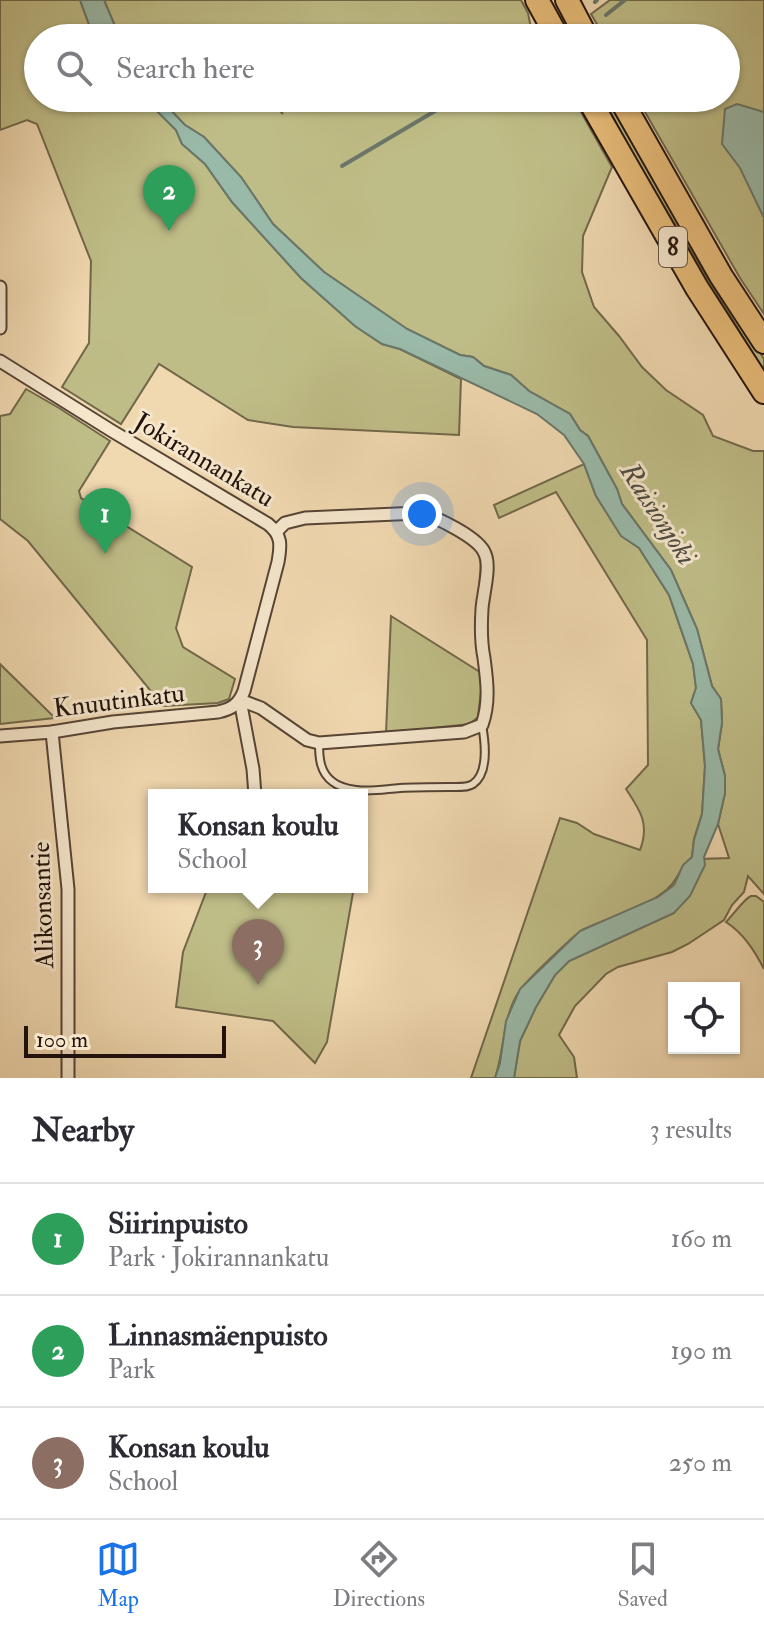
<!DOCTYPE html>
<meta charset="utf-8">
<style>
body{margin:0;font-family:"IM FELL Double Pica",serif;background:#f2f2f3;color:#2b2b33}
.controls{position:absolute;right:24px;bottom:24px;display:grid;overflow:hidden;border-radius:0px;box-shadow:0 2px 6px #0004}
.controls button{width:72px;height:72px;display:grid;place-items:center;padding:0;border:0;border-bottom:2px solid #e1e1e2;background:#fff;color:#2b2b33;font:40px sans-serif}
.scale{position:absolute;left:24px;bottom:20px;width:202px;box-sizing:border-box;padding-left:8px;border:4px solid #23130c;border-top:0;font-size:22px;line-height:28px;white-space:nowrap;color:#23130c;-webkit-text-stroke:6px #f5e6cc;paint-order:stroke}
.you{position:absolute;left:422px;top:514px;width:28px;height:28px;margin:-20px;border:6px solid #fff;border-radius:50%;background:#1a73e8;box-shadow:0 0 0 12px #1a73e833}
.badge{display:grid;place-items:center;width:52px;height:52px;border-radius:50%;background:#1a73e8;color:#fff;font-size:26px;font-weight:700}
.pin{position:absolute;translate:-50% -66px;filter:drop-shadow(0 2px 4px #0008)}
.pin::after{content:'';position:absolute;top:42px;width:28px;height:24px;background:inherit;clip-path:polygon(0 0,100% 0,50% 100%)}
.popup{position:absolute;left:148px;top:789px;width:220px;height:104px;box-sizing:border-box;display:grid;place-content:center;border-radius:0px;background:#fff;filter:drop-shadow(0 2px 6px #0005);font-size:26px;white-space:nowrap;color:#7c7c81}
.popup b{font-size:30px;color:#2b2b33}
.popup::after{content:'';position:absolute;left:50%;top:100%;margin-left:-16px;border:16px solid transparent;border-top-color:#fff}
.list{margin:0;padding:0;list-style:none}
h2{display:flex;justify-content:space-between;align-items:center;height:104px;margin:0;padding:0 32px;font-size:34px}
h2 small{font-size:26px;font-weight:400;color:#7c7c81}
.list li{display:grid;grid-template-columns:52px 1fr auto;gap:24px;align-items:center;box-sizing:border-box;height:112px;padding:0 32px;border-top:2px solid #e1e1e2}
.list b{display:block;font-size:30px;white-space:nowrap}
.list p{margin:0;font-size:26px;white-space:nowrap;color:#7c7c81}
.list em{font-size:26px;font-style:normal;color:#7c7c81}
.icon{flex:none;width:44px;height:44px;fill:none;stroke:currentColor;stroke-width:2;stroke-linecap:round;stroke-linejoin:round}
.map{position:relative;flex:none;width:764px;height:1078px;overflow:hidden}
.search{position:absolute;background:#fff;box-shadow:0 2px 6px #0004;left:24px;right:24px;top:24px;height:88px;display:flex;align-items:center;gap:20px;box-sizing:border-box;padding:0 28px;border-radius:44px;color:#7c7c81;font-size:30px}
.sheet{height:440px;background:#fff}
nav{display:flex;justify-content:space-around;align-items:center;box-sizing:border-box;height:112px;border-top:2px solid #e1e1e2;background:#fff;font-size:22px;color:#7c7c81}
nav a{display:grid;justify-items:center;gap:4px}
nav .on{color:#1a73e8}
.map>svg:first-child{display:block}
.green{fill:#bfbd87;stroke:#71684a;stroke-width:2}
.water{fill:#9abaa9;stroke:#6a776a;stroke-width:2}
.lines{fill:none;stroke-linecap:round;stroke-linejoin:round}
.stream{stroke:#6a776a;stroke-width:4}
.service-casing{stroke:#564435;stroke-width:10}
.minor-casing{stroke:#564435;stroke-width:15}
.motorway-casing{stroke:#23130c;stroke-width:26}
.service{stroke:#f5e6cc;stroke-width:6}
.minor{stroke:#f5e6cc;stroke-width:11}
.motorway{stroke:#e8bc78;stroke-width:22}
.labels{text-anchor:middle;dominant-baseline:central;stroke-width:6;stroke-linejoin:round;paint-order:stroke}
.shield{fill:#f5e6cc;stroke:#625246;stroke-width:2}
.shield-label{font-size:24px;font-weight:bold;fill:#23130c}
.street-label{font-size:26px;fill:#23130c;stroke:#f5e6cc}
.water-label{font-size:28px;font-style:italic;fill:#4d4d43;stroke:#f5e6cc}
</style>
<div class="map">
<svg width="764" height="1078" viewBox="0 0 764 1078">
<rect width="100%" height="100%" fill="#f0d8b0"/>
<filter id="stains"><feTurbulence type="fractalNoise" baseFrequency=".0025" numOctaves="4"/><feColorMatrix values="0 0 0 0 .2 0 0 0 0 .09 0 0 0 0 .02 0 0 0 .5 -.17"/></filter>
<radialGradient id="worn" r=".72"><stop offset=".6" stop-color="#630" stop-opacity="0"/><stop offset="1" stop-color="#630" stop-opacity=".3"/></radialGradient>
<!-- green -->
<g class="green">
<polygon points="0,0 80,0 94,38 38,38 38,98 144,98 176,130 182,144 205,164 232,202 301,278 355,326 382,344 400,349 461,379 459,435 293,427 248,420 159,364 121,424 62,387 89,343 91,261 37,124 27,120 0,130"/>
<polygon points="104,0 521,0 528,13 533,38 214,38 213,36 213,38 120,38"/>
<polygon points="610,0 764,0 764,314 740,278 637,98 726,98 726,38 605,38 591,14"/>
<polygon points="159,98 267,98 283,114 269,98 573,98 612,167 583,236 582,272 594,307 619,336 642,367 666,390 703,415 713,436 753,451 764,451 764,894 748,876 744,892 732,905 724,920 688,944 672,952 618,967 606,974 575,1006 559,1035 574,1057 577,1078 514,1078 520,1041 536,1007 555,975 569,961 674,913 699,859 729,858 718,824 725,793 725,776 718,749 722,723 721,699 712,686 697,629 671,570 622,504 617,489 588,436 580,430 570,414 529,391 511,375 484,366 473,357 460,355 407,329 324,272 273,224 241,177 204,137 185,125"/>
<polygon points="603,98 609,98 637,150 764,359 764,372 632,153"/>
<polygon points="26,389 59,408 110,441 79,491 81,498 192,567 176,628 183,647 235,679 229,699 218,703 163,706 28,541 0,519 0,416 10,414"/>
<path d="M 584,464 L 596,496 L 621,535 L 639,548 L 669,595 L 693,664 L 696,688 L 691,703 L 701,720 L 705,766 L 702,814 L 694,839 L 692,857 C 677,870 679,882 661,894 C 638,911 608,917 582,930 C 574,935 526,981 520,990 C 502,1016 505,1049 495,1078 L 471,1078 L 560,818 L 577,823 L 594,834 L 640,850 C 650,824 640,810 626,789 L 648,765 L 647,640 L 556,492 L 499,518 L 494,505 Z"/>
<polygon points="391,616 483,674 478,717 470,724 386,733"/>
<polygon points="0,664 55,718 0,724"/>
<polygon points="208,887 354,887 327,1042 315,1063 273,1021 176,1007 183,952"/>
<path d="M 751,896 L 756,896 L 764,902 L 764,969 C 754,950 744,934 726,922 C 733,915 744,899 751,896 Z"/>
</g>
<!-- water -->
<g class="water">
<polygon points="80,0 104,0 120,38 94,38"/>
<polygon points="144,98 159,98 185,125 204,137 241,177 273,224 324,272 407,329 460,355 473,357 484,366 511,375 529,391 570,414 580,430 588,436 617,489 622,504 671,570 697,629 712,686 721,699 722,723 718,749 725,776 725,793 718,824 704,857 705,865 690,896 674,913 569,961 555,975 536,1007 520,1041 514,1078 495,1078 500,1063 506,1021 520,989 580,931 658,897 674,885 683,865 692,857 694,840 702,814 705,766 701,720 691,703 696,688 693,664 669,595 639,548 621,536 596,496 584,464 564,435 537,414 400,349 382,344 355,326 301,278 232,202 205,164 182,144 176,130"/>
<polygon points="737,104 764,112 764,218 740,168 722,144 725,109"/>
</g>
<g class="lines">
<!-- stream -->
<g class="stream">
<polyline points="595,2 597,0"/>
<polyline points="606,15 625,0"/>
<polyline points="525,38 527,36"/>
<polyline points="342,166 457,98"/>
</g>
<!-- service casing -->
<g class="service-casing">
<path id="service" d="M 319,743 C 319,758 320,773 333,782 C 339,787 349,789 356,790 C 371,792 386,789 400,788 C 416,787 433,787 449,787 C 457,787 467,788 473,784 C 489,773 485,741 482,725"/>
</g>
<!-- minor casing -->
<g class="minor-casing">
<g id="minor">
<polyline points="0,287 0,328"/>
<path d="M 0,361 L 112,431 L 268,524 C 282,535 281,545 278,562 L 244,691 C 239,704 232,709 218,712 L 113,722 L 52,732 L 0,736"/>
<path d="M 240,700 L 261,708 L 307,740 L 319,743 L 464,732 L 482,725 C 490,702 487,681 484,658 C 481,643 481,625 482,609 C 483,594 491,567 485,554 C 480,538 435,516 419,513 L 305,518 L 285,523 L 277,531"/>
<polyline points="240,700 253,769 255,795"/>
<polyline points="52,732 68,889 68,1078"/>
</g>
</g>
<!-- motorway casing -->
<g class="motorway-casing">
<g id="motorway">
<polyline points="537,0 558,38"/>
<polyline points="567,0 587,38"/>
<polyline points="588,98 697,288 764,392"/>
<polyline points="620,98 721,276 764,342"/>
</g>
</g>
<!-- service -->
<use href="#service" class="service"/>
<!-- minor -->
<use href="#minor" class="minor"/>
<!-- motorway -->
<use href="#motorway" class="motorway"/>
</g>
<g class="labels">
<!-- shield labels -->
<rect class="shield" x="659" y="227" width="28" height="40" rx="6"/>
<g class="shield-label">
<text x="673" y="247">8</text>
</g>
<!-- street labels -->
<g class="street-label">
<text transform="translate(204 460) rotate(31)">Jokirannankatu</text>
<text transform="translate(119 701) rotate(-7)">Knuutinkatu</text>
<text transform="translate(43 905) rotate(-92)">Alikonsantie</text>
</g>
<!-- water labels -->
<g class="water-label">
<text transform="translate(658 514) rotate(57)">Raisionjoki</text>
</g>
</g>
<rect width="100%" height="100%" filter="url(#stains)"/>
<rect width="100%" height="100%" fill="url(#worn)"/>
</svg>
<div class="controls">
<button><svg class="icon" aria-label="locate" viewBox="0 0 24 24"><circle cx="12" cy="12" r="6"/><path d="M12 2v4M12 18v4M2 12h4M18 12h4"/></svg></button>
</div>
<div class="scale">100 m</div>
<div class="you"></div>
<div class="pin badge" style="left:105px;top:554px;background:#2e9e5b">1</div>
<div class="pin badge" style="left:169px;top:231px;background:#2e9e5b">2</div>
<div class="pin badge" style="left:258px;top:985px;background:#8d6e63">3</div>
<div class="popup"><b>Konsan koulu</b>School</div>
<div class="search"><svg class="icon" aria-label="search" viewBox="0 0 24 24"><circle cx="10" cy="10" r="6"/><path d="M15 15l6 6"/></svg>Search here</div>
</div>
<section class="sheet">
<h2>Nearby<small>3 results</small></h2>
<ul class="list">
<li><span class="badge" style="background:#2e9e5b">1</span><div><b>Siirinpuisto</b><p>Park · Jokirannankatu</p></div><em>160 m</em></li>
<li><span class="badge" style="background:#2e9e5b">2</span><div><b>Linnasmäenpuisto</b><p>Park</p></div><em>190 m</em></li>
<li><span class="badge" style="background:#8d6e63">3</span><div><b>Konsan koulu</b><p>School</p></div><em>250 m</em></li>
</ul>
</section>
<nav>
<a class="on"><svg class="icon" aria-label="map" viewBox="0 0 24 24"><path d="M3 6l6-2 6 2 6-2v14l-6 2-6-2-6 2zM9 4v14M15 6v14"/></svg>Map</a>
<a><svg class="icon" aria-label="directions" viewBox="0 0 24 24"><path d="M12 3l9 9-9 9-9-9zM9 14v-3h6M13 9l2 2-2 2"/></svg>Directions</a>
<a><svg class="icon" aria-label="saved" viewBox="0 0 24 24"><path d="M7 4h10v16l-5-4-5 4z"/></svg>Saved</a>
</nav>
